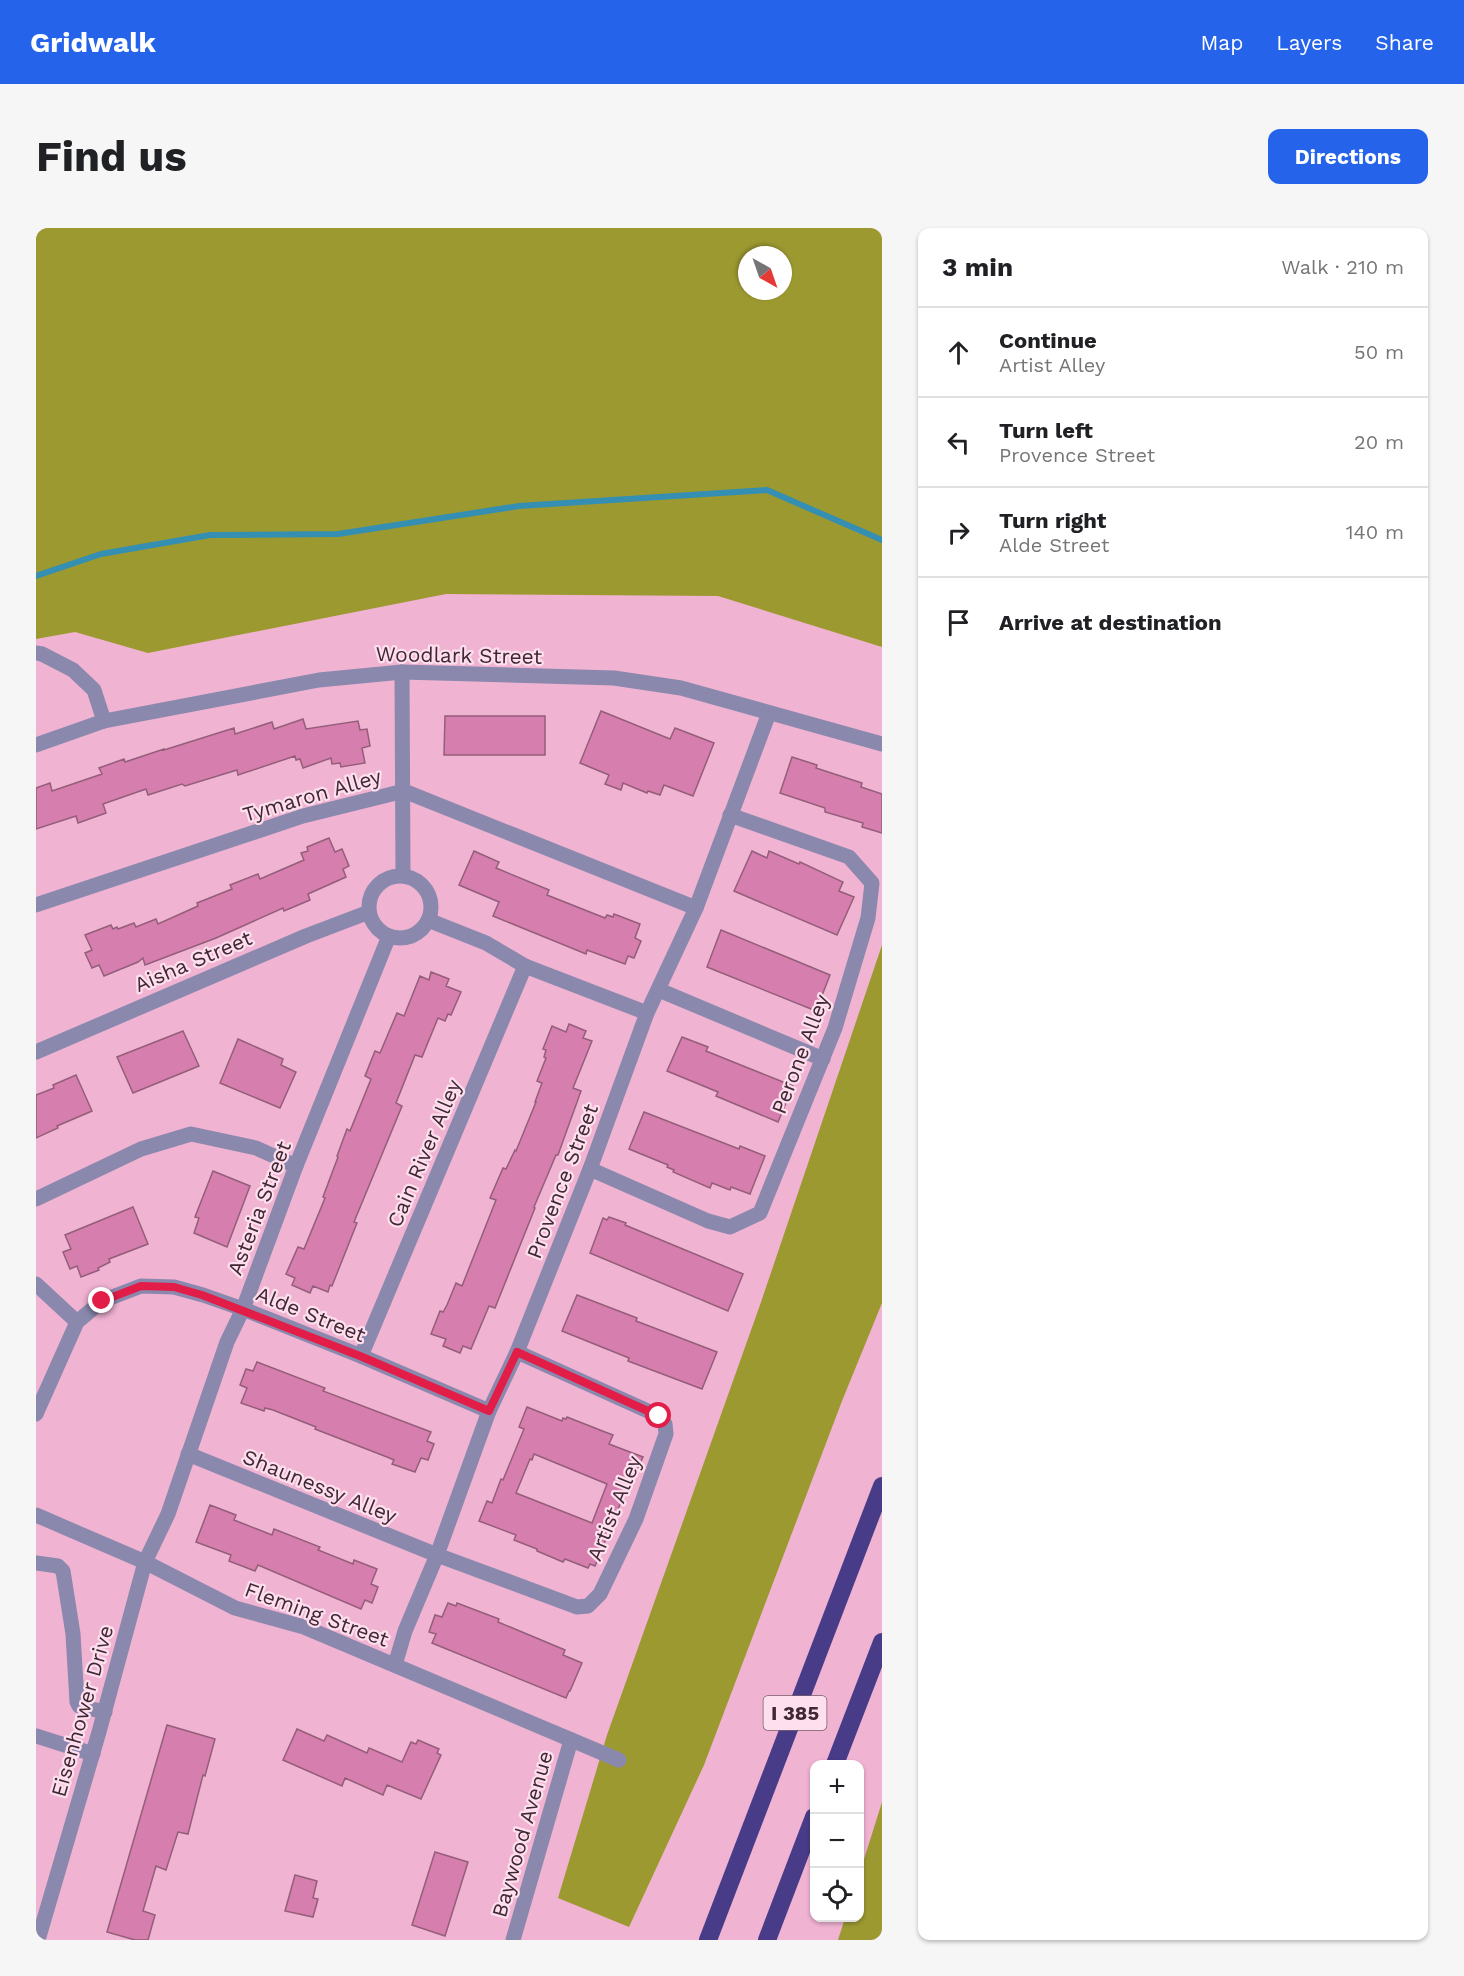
<!DOCTYPE html>
<meta charset="utf-8">
<style>
body{margin:0;font-family:"Work Sans",sans-serif;background:#f6f6f6;color:#202124}
.controls{position:absolute;right:18px;bottom:18px;display:grid;overflow:hidden;border-radius:12px;box-shadow:0 2px 4px #0004}
.controls button{width:54px;height:54px;display:grid;place-items:center;padding:0;border:0;border-bottom:2px solid #e0e0e0;background:#fff;color:#202124;font:30px sans-serif}
.compass{position:absolute;left:702px;top:18px;width:54px;height:54px;border-radius:50%;background:#fff;box-shadow:0 2px 4px #0004;rotate:140deg}
.stop{position:absolute;width:18px;height:18px;margin:-14px;border:4px solid #e11d48;border-radius:50%;background:#fff}
.stop.end{background:#e11d48;border-color:#fff;box-shadow:0 2px 6px #0008}
.list{margin:0;padding:0;list-style:none}
h2{display:flex;justify-content:space-between;align-items:center;height:78px;margin:0;padding:0 24px;font-size:26px}
h2 small{font-size:20px;font-weight:400;color:#757577}
.list li{display:grid;grid-template-columns:39px 1fr auto;gap:18px;align-items:center;box-sizing:border-box;height:90px;padding:0 24px;border-top:2px solid #e0e0e0}
.list b{display:block;font-size:22px;white-space:nowrap}
.list p{margin:0;font-size:20px;white-space:nowrap;color:#757577}
.list em{font-size:20px;font-style:normal;color:#757577}
.icon{flex:none;width:33px;height:33px;fill:none;stroke:currentColor;stroke-width:2;stroke-linecap:round;stroke-linejoin:round}
.map{position:relative;flex:none;width:846px;height:1712px;overflow:hidden;border-radius:12px}
header{display:flex;align-items:center;gap:36px;box-sizing:border-box;height:84px;padding:0 30px;background:#2563eb;color:#fff}
header strong{font-size:28px}
nav{display:flex;gap:33px;margin-inline-start:auto;font-size:21px}
.intro{display:flex;align-items:center;justify-content:space-between;box-sizing:border-box;height:144px;padding:0 36px}
h1{margin:0;font-size:42px}
.button{padding:15px 27px;border-radius:12px;background:#2563eb;color:#fff;font-size:21px;font-weight:700}
main{display:flex;gap:36px;padding:0 36px}
aside{flex:1;background:#fff;border-radius:12px;box-shadow:0 2px 4px #0004}
.map>svg:first-child{display:block}
.forest{fill:#9d9931;fill-rule:evenodd}
.lines{fill:none;stroke-linecap:round;stroke-linejoin:round}
.stream{stroke:#348fb2;stroke-width:6}
.building{fill:#d67ead;stroke:#945e7a;stroke-width:1.5;fill-rule:evenodd}
.minor{stroke:#8a88ad;stroke-width:15}
.highway{stroke:#483b88;stroke-width:18}
.route{stroke:#e11d48;stroke-width:8}
.labels{text-anchor:middle;dominant-baseline:central;stroke-width:4.5;stroke-linejoin:round;paint-order:stroke}
.shield{fill:#fedfee;stroke:#785e6c;stroke-width:1.5}
.shield-label{font-size:20px;font-weight:bold;fill:#3f2734}
.street-label{font-size:21px;fill:#3f2734;stroke:#fedfee}
</style>
<header>
<strong>Gridwalk</strong>
<nav><a>Map</a><a>Layers</a><a>Share</a></nav>
</header>
<div class="intro"><h1>Find us</h1><a class="button">Directions</a></div>
<main>
<div class="map">
<svg width="846" height="1712" viewBox="0 0 846 1712">
<rect width="100%" height="100%" fill="#f0b3d2"/>
<!-- forest -->
<g class="forest">
<path d="M 0,0 L 846,0 L 846,419 L 682,368 L 410,366 L 112,425 L 39,404 L 0,411 ZM 711,27 L 747,27 L 747,63 L 711,63 Z"/>
<polygon points="846,717 846,1075 806,1173 668,1537 593,1699 522,1670 571,1507 724,1077"/>
<polygon points="846,1574 846,1712 802,1712 809,1690 824,1690 824,1644"/>
</g>
<g class="lines">
<!-- stream -->
<polyline class="stream" points="0,348 65,326 174,307 302,306 483,278 731,262 846,312"/>
</g>
<!-- building -->
<g class="building">
<polygon points="565,483 634,511 639,500 678,515 657,568 628,557 624,567 612,563 611,565 587,555 585,562 569,556 573,547 544,535"/>
<polygon points="409,488 509,488 509,527 408,527"/>
<polygon points="267,491 270,501 322,493 324,502 331,501 334,518 326,520 329,535 305,539 304,535 296,536 295,530 267,540 264,531 260,532 259,528 202,547 201,542 149,558 146,556 112,567 110,561 67,576 70,585 42,595 40,588 0,601 0,560 14,555 16,563 66,546 63,540 88,531 89,534 128,521 128,522 198,500 199,506 236,494 238,501"/>
<polygon points="756,529 781,537 780,540 826,555 825,559 846,566 846,605 826,599 827,595 789,584 789,580 744,565"/>
<polygon points="293,610 299,624 306,621 313,638 307,641 310,649 272,666 274,672 248,683 247,680 180,710 109,737 107,730 102,734 68,748 63,737 56,740 49,725 56,722 49,707 75,697 77,701 81,699 82,701 98,695 100,699 120,691 122,696 162,678 161,675 196,661 194,657 222,646 224,651 268,632 265,625 272,623 271,619"/>
<polygon points="438,623 463,634 460,640 513,662 511,667 569,690 571,687 577,689 578,686 604,696 599,710 605,713 598,730 592,728 589,736 551,722 550,726 457,688 463,674 423,657"/>
<polygon points="716,623 731,630 733,623 763,636 764,634 807,654 803,663 818,669 801,707 698,663"/>
<polygon points="685,702 794,747 780,783 671,739"/>
<polygon points="395,744 413,751 410,758 425,764 415,787 412,786 409,793 402,790 386,829 379,827 360,875 366,878 318,994 321,995 296,1058 294,1057 292,1064 277,1058 274,1065 256,1057 259,1050 250,1046 262,1019 268,1021 289,970 287,969 302,929 301,928 311,901 314,903 335,851 329,848 339,823 344,825 361,785 368,788 384,748 393,752"/>
<polygon points="533,796 550,803 547,810 556,813 537,860 545,863 522,927 520,927 498,979 499,980 459,1080 453,1078 435,1121 427,1118 424,1125 407,1118 410,1111 395,1106 404,1083 407,1084 411,1077 420,1055 426,1058 460,972 454,970 467,940 470,941 479,922 480,923 500,874 499,874 506,855 501,853 510,830 508,829 510,822 507,821 516,798 530,804"/>
<polygon points="147,803 163,838 97,865 81,829"/>
<polygon points="646,809 672,819 670,823 757,858 742,894 680,868 682,864 631,843"/>
<polygon points="202,811 247,831 245,837 260,844 244,880 184,855"/>
<polygon points="40,847 56,883 21,898 22,900 0,910 0,867 18,860 17,857"/>
<polygon points="608,884 703,921 704,918 729,928 714,966 695,959 694,962 676,955 674,960 637,944 638,942 631,939 632,937 593,921"/>
<polygon points="177,943 214,958 191,1019 158,1005 163,990 159,989"/>
<polygon points="97,979 112,1016 73,1031 74,1034 62,1040 63,1042 45,1049 41,1038 34,1041 27,1024 35,1021 29,1007"/>
<polygon points="573,989 590,995 589,997 707,1046 692,1083 554,1025 567,990 571,992"/>
<polygon points="541,1067 601,1090 600,1093 681,1124 666,1161 592,1133 593,1130 526,1103"/>
<polygon points="221,1134 289,1160 287,1163 395,1204 391,1213 398,1216 392,1232 385,1230 379,1244 356,1236 358,1232 351,1229 279,1201 280,1199 237,1182 229,1180 228,1183 205,1175 211,1160 204,1157 210,1141 217,1143"/>
<path d="M 491,1179 L 526,1193 L 527,1190 L 530,1191 L 531,1189 L 569,1204 L 577,1207 L 573,1216 L 607,1229 L 601,1243 L 598,1242 L 559,1338 L 554,1336 L 552,1340 L 529,1331 L 527,1334 L 501,1323 L 501,1321 L 478,1312 L 480,1307 L 443,1293 L 451,1273 L 456,1275 L 465,1251 L 467,1252 L 488,1201 L 483,1199 ZM 498,1226 L 571,1256 L 556,1295 L 480,1265 L 494,1231 L 496,1232 Z"/>
<polygon points="174,1277 200,1287 198,1292 236,1307 238,1301 284,1319 282,1322 317,1336 318,1332 341,1341 335,1356 342,1359 336,1375 329,1372 325,1381 222,1337 219,1343 193,1333 195,1327 160,1314"/>
<polygon points="412,1375 420,1378 421,1375 463,1391 462,1394 529,1422 527,1427 546,1435 534,1463 533,1463 530,1470 396,1415 400,1406 393,1404 399,1387 406,1389"/>
<polygon points="131,1497 179,1511 169,1548 167,1547 152,1606 142,1604 130,1642 120,1638 107,1683 119,1687 112,1712 99,1712 71,1704"/>
<polygon points="261,1501 288,1513 291,1507 331,1525 333,1520 366,1534 375,1514 380,1516 382,1512 403,1521 401,1525 405,1527 385,1571 351,1557 347,1567 309,1550 306,1558 247,1532"/>
<polygon points="399,1624 432,1634 409,1708 376,1697"/>
<polygon points="259,1647 281,1653 277,1670 282,1671 277,1689 249,1683"/>
</g>
<g class="lines">
<!-- minor -->
<g class="minor">
<polyline points="0,425 6,426 37,442 58,462 68,493"/>
<polyline points="366,444 367,647"/>
<polyline points="0,517 68,493 283,452 366,444 578,450 645,460 846,516"/>
<circle cx="364" cy="679" r="31"/>
<polyline points="0,677 267,588 368,563 660,680"/>
<polyline points="392,692 450,715 489,738 611,785"/>
<polyline points="623,762 787,831"/>
<polyline points="0,824 270,708 333,684"/>
<polyline points="554,941 672,993 694,999 724,985 799,800 832,690 836,655 813,629 694,587"/>
<polyline points="0,971 105,921 155,906 220,920 260,938"/>
<polyline points="0,1056 41,1094"/>
<polyline points="325,1128 489,738"/>
<polyline points="0,1186 41,1094 66,1073 105,1058 138,1059 167,1067 207,1081 325,1128 453,1183"/>
<polyline points="152,1226 401,1327 541,1379 552,1378 564,1366 600,1291 630,1206 629,1196 623,1188 481,1124"/>
<polyline points="0,1287 109,1334 199,1380 268,1399 583,1532"/>
<polyline points="0,1335 22,1338 27,1343 37,1406 41,1474 43,1478 69,1484"/>
<polyline points="359,1437 369,1403 401,1327 453,1183 481,1124 554,941 611,785 660,680 733,485"/>
<polyline points="0,1508 57,1526"/>
<polyline points="2,1712 63,1504 109,1334 132,1286 191,1114 207,1081 260,938 353,708"/>
<polyline points="477,1712 535,1512"/>
</g>
<!-- highway -->
<g class="highway">
<polyline points="799,1536 846,1414"/>
<polyline points="672,1712 846,1258"/>
<polyline points="731,1712 778,1589"/>
</g>
</g>
<g class="lines">
<!-- route -->
<polyline class="route" points="66,1073 105,1058 138,1059 166,1067 324,1128 453,1183 481,1124 623,1188"/>
</g>
<g class="labels">
<!-- shield labels -->
<rect class="shield" x="727.5" y="1468" width="63" height="34" rx="4.5"/>
<g class="shield-label">
<text x="759" y="1485">I 385</text>
</g>
<!-- street labels -->
<g class="street-label">
<text transform="translate(423 427) rotate(1)">Woodlark Street</text>
<text transform="translate(276 567) rotate(-16)">Tymaron Alley</text>
<text transform="translate(157 733) rotate(-23)">Aisha Street</text>
<text transform="translate(764 826) rotate(-69)">Perone Alley</text>
<text transform="translate(388 925) rotate(-67)">Cain River Alley</text>
<text transform="translate(526 953) rotate(-69)">Provence Street</text>
<text transform="translate(223 980) rotate(-69)">Asteria Street</text>
<text transform="translate(275 1086) rotate(22)">Alde Street</text>
<text transform="translate(284 1258) rotate(22)">Shaunessy Alley</text>
<text transform="translate(578 1280) rotate(-68)">Artist Alley</text>
<text transform="translate(281 1386) rotate(20)">Fleming Street</text>
<text transform="translate(46 1483) rotate(-74)">Eisenhower Drive</text>
<text transform="translate(486 1606) rotate(-74)">Baywood Avenue</text>
</g>
</g>
</svg>
<div class="controls">
<button>+</button>
<button>−</button>
<button><svg class="icon" aria-label="locate" viewBox="0 0 24 24"><circle cx="12" cy="12" r="6"/><path d="M12 2v4M12 18v4M2 12h4M18 12h4"/></svg></button>
</div>
<svg class="compass" viewBox="-18 -18 36 36"><path d="M0-13l5 13h-10z" fill="#e53935"/><path d="M0 13l5-13h-10z" fill="#757577"/></svg>
<div class="stop" style="left:623px;top:1188px"></div>
<div class="stop end" style="left:66px;top:1073px"></div>
</div>
<aside>
<h2>3 min<small>Walk · 210 m</small></h2>
<ul class="list">
<li><svg class="icon" aria-label="ahead" viewBox="0 0 24 24"><path d="M12 20V5M6 11l6-6 6 6"/></svg><div><b>Continue</b><p>Artist Alley</p></div><em>50 m</em></li>
<li><svg class="icon" aria-label="left" viewBox="0 0 24 24"><path d="M17 20v-9H6M10 6l-5 5 5 5"/></svg><div><b>Turn left</b><p>Provence Street</p></div><em>20 m</em></li>
<li><svg class="icon" aria-label="right" viewBox="0 0 24 24"><path d="M7 20v-9h11M14 6l5 5-5 5"/></svg><div><b>Turn right</b><p>Alde Street</p></div><em>140 m</em></li>
<li><svg class="icon" aria-label="arrive" viewBox="0 0 24 24"><path d="M6 21V4h12l-3 4 3 4H6"/></svg><div><b>Arrive at destination</b></div></li>
</ul>
</aside>
</main>
